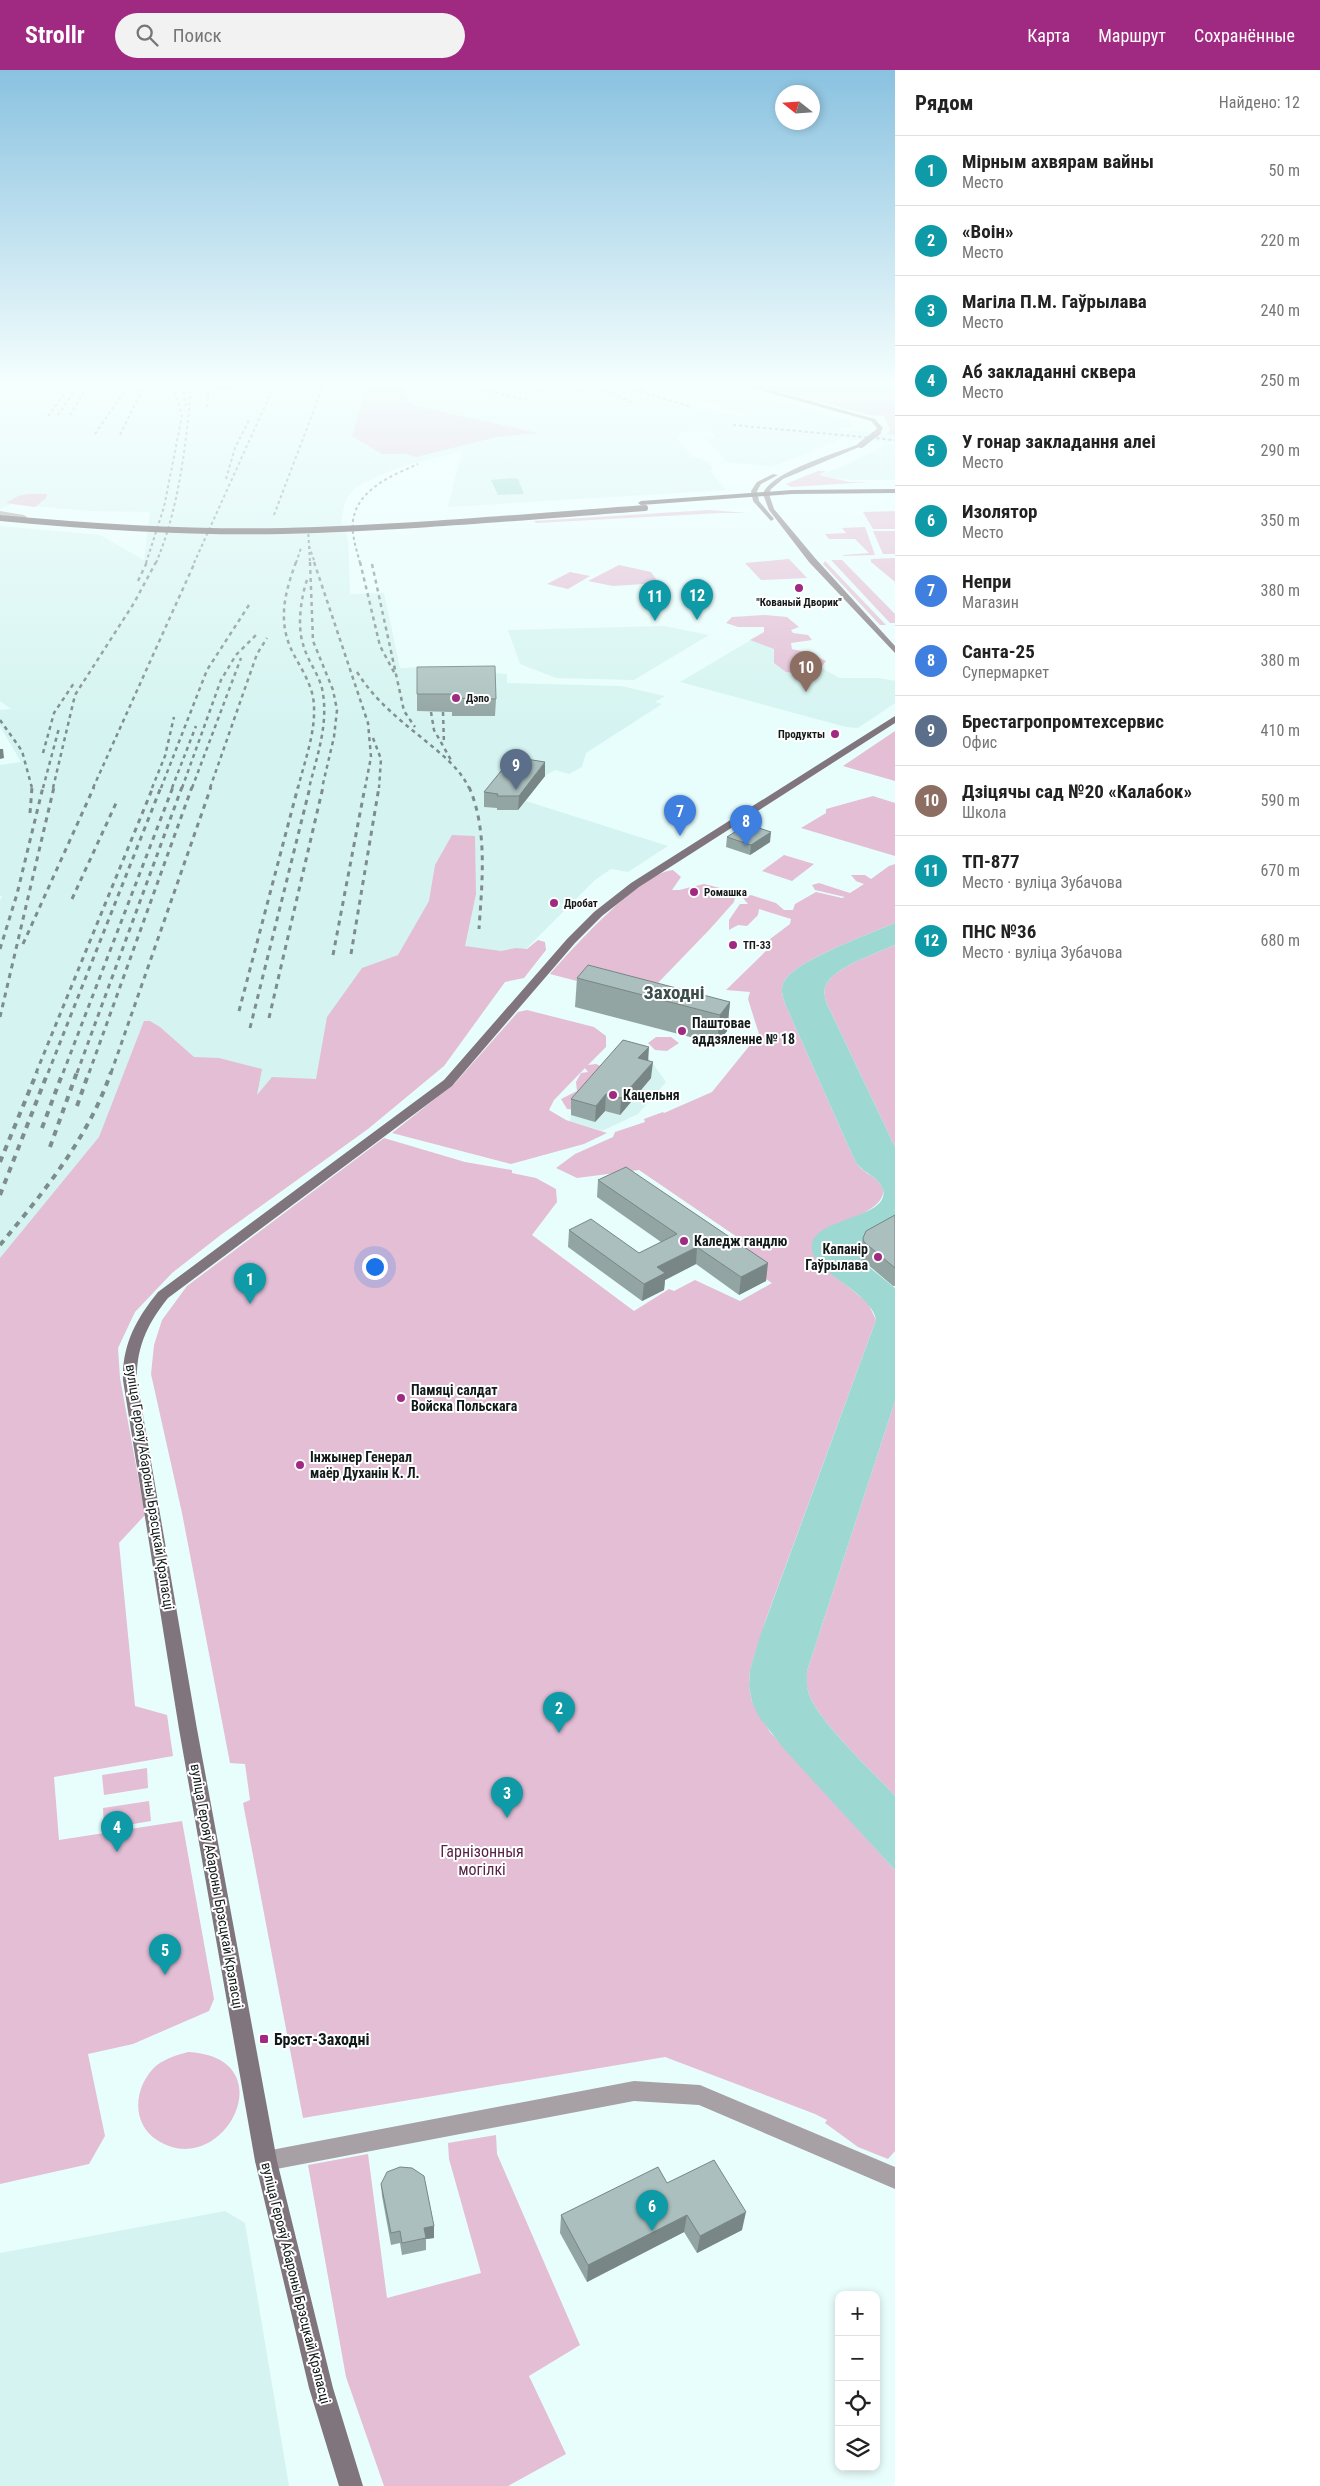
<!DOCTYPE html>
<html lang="ru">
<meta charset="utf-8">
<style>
body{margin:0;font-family:"Roboto Condensed",sans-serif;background:#f2f2f2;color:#222}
.controls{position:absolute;right:15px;bottom:15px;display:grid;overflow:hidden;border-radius:10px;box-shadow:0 2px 8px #0003}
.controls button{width:45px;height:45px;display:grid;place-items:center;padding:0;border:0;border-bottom:1px solid #e0e0e0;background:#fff;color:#222;font:25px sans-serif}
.compass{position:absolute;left:775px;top:15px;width:45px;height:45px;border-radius:50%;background:#fff;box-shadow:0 2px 8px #0003;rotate:287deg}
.you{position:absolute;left:374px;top:1196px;width:18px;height:18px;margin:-12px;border:4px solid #fff;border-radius:50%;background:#1a73e8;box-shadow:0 0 0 8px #1a73e833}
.badge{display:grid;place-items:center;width:32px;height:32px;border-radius:50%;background:#a02981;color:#fff;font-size:16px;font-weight:700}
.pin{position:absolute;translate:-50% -41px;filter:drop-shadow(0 1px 2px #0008)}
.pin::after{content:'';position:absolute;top:26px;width:18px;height:15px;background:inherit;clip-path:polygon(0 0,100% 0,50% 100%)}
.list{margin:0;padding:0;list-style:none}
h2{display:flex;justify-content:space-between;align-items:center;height:65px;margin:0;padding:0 20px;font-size:21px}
h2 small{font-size:16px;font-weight:400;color:#767676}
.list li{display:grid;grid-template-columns:32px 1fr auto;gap:15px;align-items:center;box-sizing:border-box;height:70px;padding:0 20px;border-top:1px solid #e0e0e0}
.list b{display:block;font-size:19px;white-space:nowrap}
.list p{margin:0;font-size:16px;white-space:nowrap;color:#767676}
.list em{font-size:16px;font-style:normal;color:#767676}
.icon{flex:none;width:28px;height:28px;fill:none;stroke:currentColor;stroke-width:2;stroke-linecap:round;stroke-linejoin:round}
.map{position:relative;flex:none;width:895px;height:2416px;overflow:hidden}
header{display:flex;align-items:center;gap:30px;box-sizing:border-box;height:70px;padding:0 25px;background:#a02981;color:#fff}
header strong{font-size:24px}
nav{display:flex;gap:28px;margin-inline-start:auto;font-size:18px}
.search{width:350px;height:45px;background:#f2f2f2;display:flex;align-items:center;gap:12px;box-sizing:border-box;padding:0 18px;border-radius:28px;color:#767676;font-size:19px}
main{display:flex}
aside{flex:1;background:#fff}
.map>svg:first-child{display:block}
.built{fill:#d5f4f1}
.green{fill:#e3bed5}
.water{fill:#9ed8d3}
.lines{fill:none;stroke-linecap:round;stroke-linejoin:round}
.minor{fill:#a7a0a4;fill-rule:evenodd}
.secondary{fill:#80757c;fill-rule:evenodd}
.trunk{fill:#584c53;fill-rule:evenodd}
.rail-far3{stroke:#7e8d8c;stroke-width:2;stroke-dasharray:3 3;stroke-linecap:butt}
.rail-far2{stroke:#7e8d8c;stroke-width:2.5;stroke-dasharray:4 4;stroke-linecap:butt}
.rail-far1{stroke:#7e8d8c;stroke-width:3;stroke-dasharray:5 5;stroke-linecap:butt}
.rail{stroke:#7e8d8c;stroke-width:4;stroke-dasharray:6 6;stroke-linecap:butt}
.secondary-bridge{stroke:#80757c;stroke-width:6}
.trunk-bridge{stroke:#584c53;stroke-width:6}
.wall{fill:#93a5a3}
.shaded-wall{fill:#788685}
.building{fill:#abc0be;stroke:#788685}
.poi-dot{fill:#a02981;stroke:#fff;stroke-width:2}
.labels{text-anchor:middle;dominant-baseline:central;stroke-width:4;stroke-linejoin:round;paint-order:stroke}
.far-poi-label{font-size:11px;font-weight:bold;fill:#131a1a;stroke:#fff;text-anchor:start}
.poi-label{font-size:14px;font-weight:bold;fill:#131a1a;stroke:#fff;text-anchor:start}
.street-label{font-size:14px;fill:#131a1a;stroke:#fff}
.near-park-label{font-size:16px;fill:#582548;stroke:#fff}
.near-poi-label{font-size:16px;font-weight:bold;fill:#131a1a;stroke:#fff;text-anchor:start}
.district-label{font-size:19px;font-weight:bold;fill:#3b4e4c;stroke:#fff}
</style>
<header>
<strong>Strollr</strong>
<div class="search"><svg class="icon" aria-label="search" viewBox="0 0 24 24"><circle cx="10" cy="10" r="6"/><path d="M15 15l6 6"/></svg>Поиск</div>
<nav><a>Карта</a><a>Маршрут</a><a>Сохранённые</a></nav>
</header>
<main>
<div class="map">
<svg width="895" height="2416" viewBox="0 0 895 2416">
<rect width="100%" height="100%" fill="#e8fefc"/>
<!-- built -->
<g class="built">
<polygon points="0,316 639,316 651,324 698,338 743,346 743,344 693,328 733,319 848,350 854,357 839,359 895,365 895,372 842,369 772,397 727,392 706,368 715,368 712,361 681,362 677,369 682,375 693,386 710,393 713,400 710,401 726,420 448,437 462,381 410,394 378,406 356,417 346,429 341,449 348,470 350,524 384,523 400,598 425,597 507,604 507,613 621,616 665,626 655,632 662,634 586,683 582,697 569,704 555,700 545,706 526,731 668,776 628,802 611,799 595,810 486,919 0,1319 0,830 2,827 0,826 0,695 21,692 0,656 0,640 11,639 0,631 0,456 100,465 144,490 150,442 90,441 11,434 0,439"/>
<polygon points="888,374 895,374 895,410 847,410 820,405 848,394"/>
<polygon points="664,556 709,565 634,610 556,608 520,594 508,560"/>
<polygon points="754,568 794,583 840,608 879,608 895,611 895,633 858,658 846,657 680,612"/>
<polygon points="625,981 648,987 666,1012 638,1044 602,1061 570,1051 571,1045"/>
<polygon points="225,2141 245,2153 289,2416 0,2416 0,2183"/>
</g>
<!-- green -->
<g class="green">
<polygon points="359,316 402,316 411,335 538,363 496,367 416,387 407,384 382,384 352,366 365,323 371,319"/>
<polygon points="758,316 895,316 895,365 886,364 890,360 884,346 869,345"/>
<polygon points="818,401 826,401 819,405 849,412 870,412 791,417 786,414"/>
<polygon points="28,424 47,424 46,428 35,437 6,433 18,426"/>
<polygon points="709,440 747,443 721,443 536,453 534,451"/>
<polygon points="895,441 895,459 873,459 863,442"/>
<polygon points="865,457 875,485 844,486 843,485 869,483 855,469 829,469 825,464 846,463 842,458"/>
<polygon points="873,461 895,461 895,484 883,484"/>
<polygon points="895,488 895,512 871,492 871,489"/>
<polygon points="789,489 807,508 761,510 745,493"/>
<polygon points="831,490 842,490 895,544 895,553 890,553"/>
<polygon points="825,491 886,555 880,555 823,494"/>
<polygon points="619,495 651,502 659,513 613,516 588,511"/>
<polygon points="570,502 590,506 568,519 547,514"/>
<polygon points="765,545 787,547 799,557 791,560 793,563 808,565 812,570 791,573 792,579 810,583 826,591 815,605 786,602 774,593 774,579 750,570 764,562 764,557 738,557 726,553 732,547"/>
<polygon points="895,661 895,711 843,696"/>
<polygon points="873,726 895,733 895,786 801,758 826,743 826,739"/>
<polygon points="452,765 475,766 476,824 465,876 501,881 516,878 527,879 538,870 545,872 546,880 524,908 505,912 444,996 368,1059 222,1164 172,1203 135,1242 118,1278 120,1308 145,1445 119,1473 135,1636 167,1645 173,1686 54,1707 59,1770 182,1751 214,1929 209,1941 133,1974 88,1984 105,2066 89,2094 0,2114 0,1188 99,1067 144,951 150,951 160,957 194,987 219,988 262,999 257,1025 272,1007 316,1009 327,947 362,898 398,885 429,831 435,795"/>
<polygon points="784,785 814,794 792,811 762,801"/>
<path d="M 895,794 L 895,853 C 870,864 799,889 785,910 C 779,919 783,927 786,936 L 855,1091 C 861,1102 874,1105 881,1115 C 895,1138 835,1154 820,1163 L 826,1199 L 868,1233 L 876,1250 L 766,1549 L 750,1600 L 749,1616 L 752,1632 L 770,1662 L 895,1800 L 895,2081 L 888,2089 L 858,2077 L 825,2053 L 827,2050 L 815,2044 L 665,1987 L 303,2048 L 243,1733 L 250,1730 L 245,1694 L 230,1693 L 182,1443 L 151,1304 L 154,1275 L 162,1250 L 187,1216 L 384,1068 L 465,1092 L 512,1100 L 512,1103 L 536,1108 L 556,1119 L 557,1132 L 532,1165 L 634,1241 L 669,1219 L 674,1221 L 695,1210 L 740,1231 L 772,1213 L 763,1207 L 740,1169 L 639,1100 L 577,1108 L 556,1098 L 575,1084 L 613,1067 L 615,1062 L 645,1052 L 644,1049 L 663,1042 L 664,1043 L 712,1022 L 759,964 L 748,929 L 750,922 L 726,920 L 769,878 L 770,869 L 790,854 L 791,849 L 759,839 L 758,845 L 747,856 L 738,855 L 729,860 L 729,850 L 740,834 L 748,834 L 743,828 L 751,825 L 776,833 L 784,840 L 793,840 L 795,834 L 816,822 L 842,828 L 845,827 L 815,820 L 812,815 L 819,813 L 850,823 L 864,814 L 856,811 L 851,805 L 865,805 L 871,809 L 889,796 Z"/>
<path d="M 673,800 L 681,807 L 672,820 L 679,820 L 704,814 L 736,822 L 734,832 L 710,859 L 655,916 L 619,922 L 550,904 C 572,879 641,802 673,800 Z"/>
<path d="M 895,875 L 895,1077 L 827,934 C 825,928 823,921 826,915 C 834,897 877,883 895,875 Z"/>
<polygon points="527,940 594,957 606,966 606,977 588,995 596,994 608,999 577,1040 567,1039 561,1029 577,1021 576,1012 581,1003 588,1002 585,998 554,1030 549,1040 566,1050 607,1063 584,1074 511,1094 392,1063 455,1013 518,942"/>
<polygon points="656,967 671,967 679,973 667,981 655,980 648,973"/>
<path d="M 895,1331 L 895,1726 C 874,1703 817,1650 809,1624 C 806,1616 806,1609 807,1601 Z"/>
<polygon points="147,1698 148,1718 104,1725 102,1705"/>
<polygon points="149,1731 151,1751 104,1759 103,1738"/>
<path d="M 188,1982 C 288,1987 223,2113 157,2070 C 130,2053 134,2015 157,1995 C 167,1988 177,1985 188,1982 Z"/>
<polygon points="496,2065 497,2084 580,2275 529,2306 566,2384 508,2416 384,2416 346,2307 308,2095 368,2084 387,2228 481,2203 449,2089 448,2073"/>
</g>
<!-- water -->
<g class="water">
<polygon points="514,408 518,409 524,424 498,425 491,410"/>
<path d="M 895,853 L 895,875 C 877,883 834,897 826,915 C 823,921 825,928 827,934 L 895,1077 L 895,1161 L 863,1178 L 860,1185 L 864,1193 L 895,1218 L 895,1331 L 807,1601 C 807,1609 806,1616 809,1624 C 817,1650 874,1703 895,1726 L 895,1800 L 784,1679 L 759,1647 L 752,1632 L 749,1616 L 750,1600 L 760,1566 L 876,1250 C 872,1221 807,1201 812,1174 C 816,1148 890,1148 883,1120 C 880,1107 862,1103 855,1091 L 786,936 C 783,927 779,919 785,910 C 799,889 870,864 895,853 Z"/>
</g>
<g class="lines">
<!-- minor -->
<g class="minor">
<polygon points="0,441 24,445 27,447 24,449 0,445"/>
<polygon points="634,2011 700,2015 707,2018 895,2097 895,2119 699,2035 634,2031 266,2101 258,2098 255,2091 258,2084 266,2081"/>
</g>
<!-- secondary -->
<g class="secondary">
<polygon points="745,316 756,316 875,349 883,358 880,363 876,363 877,358 871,351"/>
<path d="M 859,374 L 864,375 L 783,409 L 771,419 L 769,424 L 774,439 L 815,488 L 895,576 L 895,583 L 809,492 L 769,440 L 763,424 C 770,402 837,383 859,374 Z"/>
<polygon points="773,404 778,405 761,414 757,421 759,431 774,449 771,451 753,431 751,421 757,412"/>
<path d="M 895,646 L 895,653 L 639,817 L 602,846 L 575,873 L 452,1016 L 168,1228 C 148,1253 136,1277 137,1310 L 197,1659 L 277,2091 L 333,2318 L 363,2416 L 339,2416 L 309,2318 L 255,2091 L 179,1659 L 123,1310 C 122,1275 136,1249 158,1222 L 444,1010 L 567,869 L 594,842 L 631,813 Z"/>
</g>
<!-- trunk -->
<polygon class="trunk" points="895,419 895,423 792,424 641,435 638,433 641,431 792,420"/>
<!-- rail-far3 -->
<g class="rail-far3">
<polyline points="182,316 186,336"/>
<polyline points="466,316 528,330"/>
<polyline points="526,316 541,323"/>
<polyline points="567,316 583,323"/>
<polyline points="596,316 635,334"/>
<polyline points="623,316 692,337"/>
<polyline points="207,337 209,316"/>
<polyline points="58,345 78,316"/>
<polyline points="70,345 87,316"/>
<polyline points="48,346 70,316"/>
<polyline points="733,355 895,370"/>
<polyline points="95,364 128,316"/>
<polyline points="120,365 144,316"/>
<polyline points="226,409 235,378 249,350"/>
<polyline points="274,445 323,316"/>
<polyline points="308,458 309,476 315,493"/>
<polyline points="309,476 310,493"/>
<polyline points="146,493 164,437 182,346 173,316"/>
<path d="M 156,493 C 179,438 186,376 191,316"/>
<polyline points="194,493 274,316"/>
<polyline points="296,493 301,478"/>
<path d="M 360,493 C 357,481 351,464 353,451 C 357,419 393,405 418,394"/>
</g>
<!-- rail-far2 -->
<g class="rail-far2">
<path d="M 296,492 C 284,525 277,553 294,585 C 301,598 310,612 313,627 C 318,657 305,689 298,718"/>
<polyline points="310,492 313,571 333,620 337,640 334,667 322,718"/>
<polyline points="314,492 368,653 371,687 365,718"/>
<polyline points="360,492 380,576 395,604"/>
<polyline points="372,494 404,641 415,657"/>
<path d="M 307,510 C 301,527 297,556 303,574 C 307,591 321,606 323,624 C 328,655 317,687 309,718"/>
<polyline points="138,511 147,492"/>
<path d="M 357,602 C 374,629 397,648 422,668 C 440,683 459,697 469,718"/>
<polyline points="431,642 434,660 451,690"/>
<polyline points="443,642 444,674"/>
<polyline points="0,650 22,681 32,718"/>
<polyline points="373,668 381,689 379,718"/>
<polyline points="43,683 54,643 74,613"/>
<polyline points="43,718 59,658"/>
<polyline points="53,718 75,625 134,533 156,492"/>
<polyline points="93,718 195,492"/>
<polyline points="152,718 165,686 174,647"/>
<polyline points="161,718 207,600 249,535"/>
<polyline points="172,718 196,656"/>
<polyline points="182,718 221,610 236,585 256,565"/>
<polyline points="192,718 241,588"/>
<polyline points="210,718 257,584 267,568"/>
</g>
<!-- rail-far1 -->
<g class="rail-far1">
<path d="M 469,717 C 488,760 482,813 479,859"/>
<polyline points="30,743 32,717"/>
<polyline points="72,829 117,731"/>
<polyline points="23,874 94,717"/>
<polyline points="0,879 17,824 43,717"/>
<polyline points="351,884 379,717"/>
<polyline points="333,885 365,717"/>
<polyline points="239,941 298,717"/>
<polyline points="0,947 54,717"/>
<polyline points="269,948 323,717"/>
<polyline points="250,958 310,717"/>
<polyline points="36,1003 153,717"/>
<polyline points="48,1003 161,717"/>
<polyline points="63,1003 173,717"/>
<polyline points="77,1003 182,717"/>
<polyline points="89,1003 192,717"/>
<polyline points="111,1003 211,717"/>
</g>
<!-- rail -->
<g class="rail">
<polyline points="77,1036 89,1002"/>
<polyline points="42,1058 63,1002"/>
<polyline points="50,1077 77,1002"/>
<polyline points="0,1092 37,1002"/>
<polyline points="0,1125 48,1002"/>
<path d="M 0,1175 C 43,1123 89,1067 111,1002"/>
</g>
<!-- secondary-bridge -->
<polyline class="secondary-bridge" points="861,375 878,362"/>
<!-- trunk-bridge -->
<path class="trunk-bridge" d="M 0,448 C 94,457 188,463 283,461 C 404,458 524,447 645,438"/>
</g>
<!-- wall -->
<g class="wall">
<polygon points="213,316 240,316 239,318 213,318"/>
<polygon points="417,597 496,629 495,646 452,646 452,642 417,641"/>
<polygon points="515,703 545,706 518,740 497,740 497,738 484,737 484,722"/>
<polygon points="727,767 770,772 750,785 726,777"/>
<polygon points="577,908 730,932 727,961 717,974 575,937"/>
<polygon points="648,990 651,1008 620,1045 605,1041 595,1052 571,1045 571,1029"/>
<polygon points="598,1110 766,1211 739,1225 696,1194 665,1210 664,1220 642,1231 568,1177 569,1160 639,1183 661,1172 597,1127"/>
<polygon points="895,1145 895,1216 893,1216 861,1189 860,1185 863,1168"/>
<polygon points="667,2113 742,2160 697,2183 684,2162 587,2212 560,2163 561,2145"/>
<polygon points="381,2114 434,2156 434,2168 426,2169 426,2180 402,2185 400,2173 391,2175 382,2126"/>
</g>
<!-- shaded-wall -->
<g class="shaded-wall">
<polygon points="0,679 3,679 4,688 0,689"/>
<polygon points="545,692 545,706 518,740 519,726"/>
<polygon points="771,762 770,772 750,785 751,775"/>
<polygon points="730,932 727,961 717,974 720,945"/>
<polygon points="649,977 648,993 638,988"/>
<polygon points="653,992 651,1008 620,1045 621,1028"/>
<polygon points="606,1024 605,1041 595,1052 596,1036"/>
<polygon points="697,1177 696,1194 665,1210 664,1220 642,1231 644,1214 657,1197"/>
<polygon points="768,1193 766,1211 739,1225 741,1207"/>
<polygon points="746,2142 742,2160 697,2183 700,2166"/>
<polygon points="687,2145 684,2162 587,2212 588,2195"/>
<polygon points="434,2156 434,2168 426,2169 424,2158"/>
</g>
<!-- building -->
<g class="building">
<polygon points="495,596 496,629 452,628 452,624 417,624 417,597"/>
<polygon points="526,689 545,692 519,726 497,726 498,724 484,722 501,701 515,703"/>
<polygon points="747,754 771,762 751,775 727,767"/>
<polygon points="588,895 730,932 720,945 577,908"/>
<polygon points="623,970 649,977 638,988 653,992 621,1028 606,1024 596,1036 571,1029"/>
<polygon points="626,1097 768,1193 741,1207 697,1177 657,1197 665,1203 644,1214 569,1160 591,1149 639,1183 677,1164 598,1110"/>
<polygon points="895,1145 895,1198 864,1172 863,1168 866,1161"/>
<polygon points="714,2090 746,2142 700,2166 687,2145 588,2195 561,2145 658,2097 667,2113"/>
<polygon points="400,2097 412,2098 424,2106 434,2156 424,2158 426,2168 402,2173 400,2161 391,2163 381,2114 387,2102"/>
</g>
<!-- sky -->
<linearGradient id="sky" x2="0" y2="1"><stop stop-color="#8ac2e0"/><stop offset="0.48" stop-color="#f5fffe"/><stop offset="1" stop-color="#f5fffe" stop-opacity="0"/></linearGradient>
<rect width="895" height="655" fill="url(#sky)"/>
<!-- markers -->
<g class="poi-dot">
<circle cx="799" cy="518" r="5"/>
<circle cx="456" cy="628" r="5"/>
<circle cx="835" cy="664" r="5"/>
<circle cx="694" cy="822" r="5"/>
<circle cx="554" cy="833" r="5"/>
<circle cx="733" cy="875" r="5"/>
<circle cx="682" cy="961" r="5"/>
<circle cx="613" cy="1025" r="5"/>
<circle cx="684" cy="1171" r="5"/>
<circle cx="878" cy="1187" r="5"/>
<circle cx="401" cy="1328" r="5"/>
<circle cx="300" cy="1395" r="5"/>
<rect x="259" y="1964" width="10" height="10" rx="2.5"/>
</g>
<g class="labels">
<!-- far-poi labels -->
<g class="far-poi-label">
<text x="799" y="532" text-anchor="middle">"Кованый Дворик"</text>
<text x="466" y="628">Дэпо</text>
<text x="825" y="664" text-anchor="end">Продукты</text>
<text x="704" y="822">Ромашка</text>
<text x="564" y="833">Дробат</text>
<text x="743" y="875">ТП-33</text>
</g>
<!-- poi labels -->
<g class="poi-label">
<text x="692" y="953">Паштовае<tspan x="692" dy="16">аддзяленне № 18</tspan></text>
<text x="623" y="1025">Кацельня</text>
<text x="694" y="1171">Каледж гандлю</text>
<text x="868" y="1179" text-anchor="end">Капанір<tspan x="868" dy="16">Гаўрылава</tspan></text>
<text x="411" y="1320">Памяці салдат<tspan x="411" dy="16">Войска Польскага</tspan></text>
<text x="310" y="1387">Інжынер Генерал<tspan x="310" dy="16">маёр Духанін К. Л.</tspan></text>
</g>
<!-- street labels -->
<g class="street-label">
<text transform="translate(150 1417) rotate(81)">вуліца Герояў Абароны Брэсцкай Крэпасці</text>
<text transform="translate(217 1816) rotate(80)">вуліца Герояў Абароны Брэсцкай Крэпасці</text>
<text transform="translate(296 2213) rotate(76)">вуліца Герояў Абароны Брэсцкай Крэпасці</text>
</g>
<!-- near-park labels -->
<g class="near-park-label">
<text x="482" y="1781">Гарнізонныя<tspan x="482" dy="18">могілкі</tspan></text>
</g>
<!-- near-poi labels -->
<g class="near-poi-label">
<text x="274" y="1969">Брэст-Заходні</text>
</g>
<!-- district labels -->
<g class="district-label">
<text x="674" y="922">Заходні</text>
</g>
</g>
</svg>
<div class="controls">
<button>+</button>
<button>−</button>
<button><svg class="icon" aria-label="locate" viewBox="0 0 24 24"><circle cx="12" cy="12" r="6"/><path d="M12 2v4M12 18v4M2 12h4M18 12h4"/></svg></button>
<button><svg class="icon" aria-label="layers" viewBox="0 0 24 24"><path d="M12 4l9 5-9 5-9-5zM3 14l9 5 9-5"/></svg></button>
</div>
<svg class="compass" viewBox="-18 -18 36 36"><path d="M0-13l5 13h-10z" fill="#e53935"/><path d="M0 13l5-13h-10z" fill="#767676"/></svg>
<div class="you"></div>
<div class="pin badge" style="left:250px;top:1234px;background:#0f9aa8">1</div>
<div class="pin badge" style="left:559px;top:1663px;background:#0f9aa8">2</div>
<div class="pin badge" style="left:507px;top:1748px;background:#0f9aa8">3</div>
<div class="pin badge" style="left:117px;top:1782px;background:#0f9aa8">4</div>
<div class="pin badge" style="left:165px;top:1905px;background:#0f9aa8">5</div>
<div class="pin badge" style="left:652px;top:2161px;background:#0f9aa8">6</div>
<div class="pin badge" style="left:680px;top:766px;background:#3f7fe0">7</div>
<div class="pin badge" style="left:746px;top:776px;background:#3f7fe0">8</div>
<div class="pin badge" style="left:516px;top:720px;background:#5c6f8a">9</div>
<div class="pin badge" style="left:806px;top:622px;background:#8d6e63">10</div>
<div class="pin badge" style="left:655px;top:551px;background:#0f9aa8">11</div>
<div class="pin badge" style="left:697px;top:550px;background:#0f9aa8">12</div>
</div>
<aside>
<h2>Рядом<small>Найдено: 12</small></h2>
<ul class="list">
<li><span class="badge" style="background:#0f9aa8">1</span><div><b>Мірным ахвярам вайны</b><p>Место</p></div><em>50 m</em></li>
<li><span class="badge" style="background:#0f9aa8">2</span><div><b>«Воін»</b><p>Место</p></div><em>220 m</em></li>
<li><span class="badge" style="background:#0f9aa8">3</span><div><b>Магіла П.М. Гаўрылава</b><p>Место</p></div><em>240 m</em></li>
<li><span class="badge" style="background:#0f9aa8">4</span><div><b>Аб закладанні сквера</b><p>Место</p></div><em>250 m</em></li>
<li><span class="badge" style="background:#0f9aa8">5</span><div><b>У гонар закладання алеі</b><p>Место</p></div><em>290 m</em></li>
<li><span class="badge" style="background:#0f9aa8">6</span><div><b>Изолятор</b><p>Место</p></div><em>350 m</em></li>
<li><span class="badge" style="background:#3f7fe0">7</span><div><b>Непри</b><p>Магазин</p></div><em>380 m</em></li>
<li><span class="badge" style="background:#3f7fe0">8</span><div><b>Санта-25</b><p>Супермаркет</p></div><em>380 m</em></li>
<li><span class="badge" style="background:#5c6f8a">9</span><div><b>Брестагропромтехсервис</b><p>Офис</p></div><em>410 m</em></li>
<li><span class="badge" style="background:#8d6e63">10</span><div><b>Дзіцячы сад №20 «Калабок»</b><p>Школа</p></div><em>590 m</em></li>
<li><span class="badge" style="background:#0f9aa8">11</span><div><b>ТП-877</b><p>Место · вуліца Зубачова</p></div><em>670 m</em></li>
<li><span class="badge" style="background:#0f9aa8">12</span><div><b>ПНС №36</b><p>Место · вуліца Зубачова</p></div><em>680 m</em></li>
</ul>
</aside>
</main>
